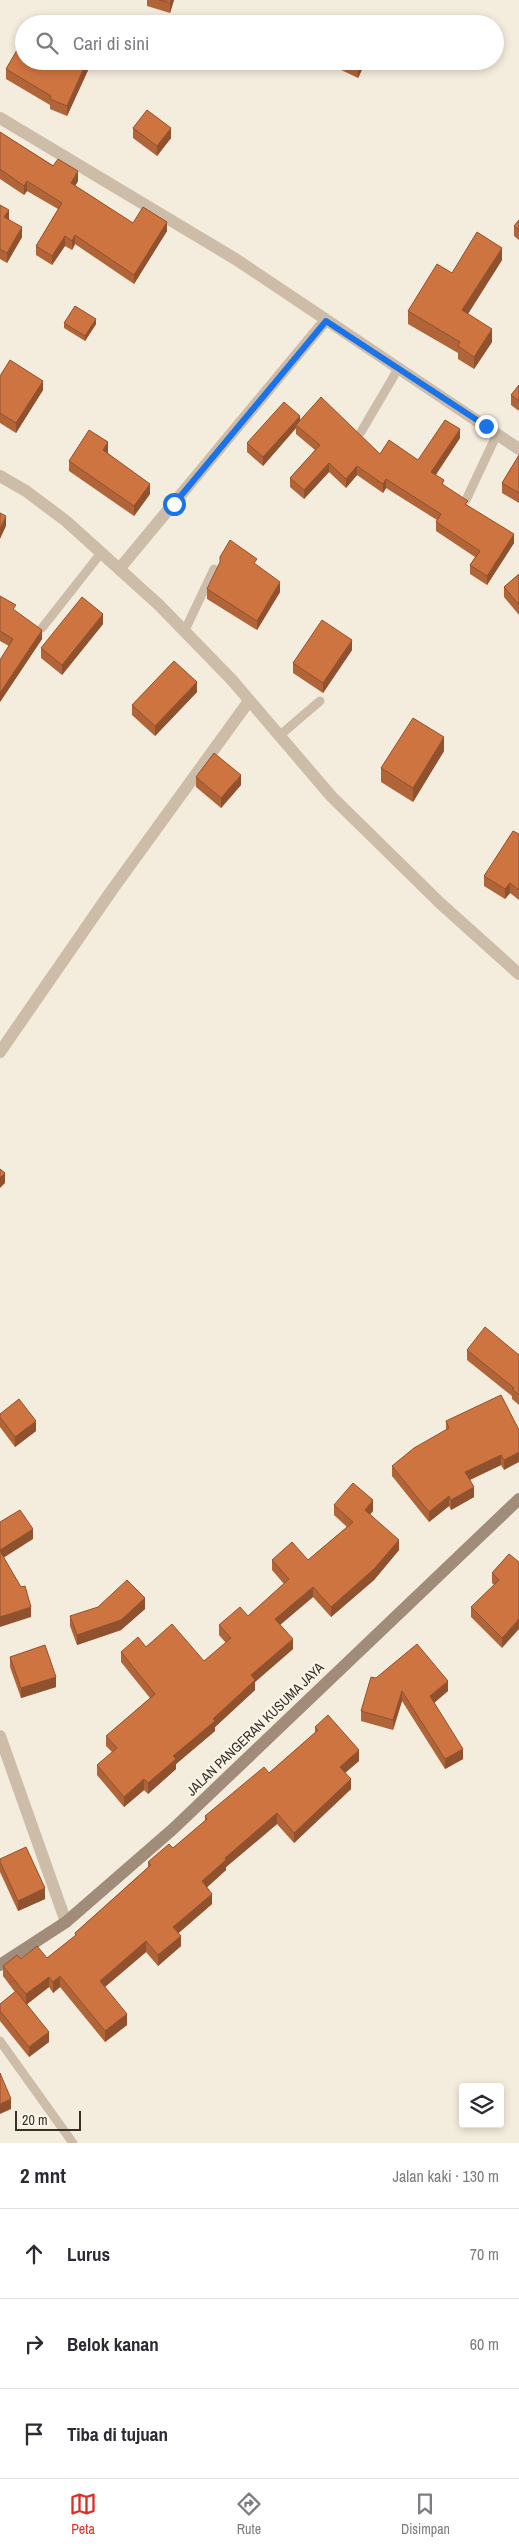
<!DOCTYPE html>
<html lang="id">
<meta charset="utf-8">
<style>
body{margin:0;font-family:"Archivo Narrow",sans-serif;background:#f2f2f3;color:#2b2b33}
.controls{position:absolute;right:15px;bottom:15px;display:grid;overflow:hidden;border-radius:5px;box-shadow:0 2px 8px #0003}
.controls button{width:45px;height:45px;display:grid;place-items:center;padding:0;border:0;border-bottom:1px solid #e1e1e2;background:#fff;color:#2b2b33;font:25px sans-serif}
.scale{position:absolute;left:15px;bottom:12px;width:66px;box-sizing:border-box;padding-left:5px;border:2px solid #393028;border-top:0;font-size:14px;line-height:18px;white-space:nowrap;color:#393028;-webkit-text-stroke:4px #fbf5ea;paint-order:stroke}
.stop{position:absolute;width:15px;height:15px;margin:-11px;border:4px solid #1a73e8;border-radius:50%;background:#fff}
.stop.end{background:#1a73e8;border-color:#fff;box-shadow:0 1px 5px #0008}
.list{margin:0;padding:0;list-style:none}
h2{display:flex;justify-content:space-between;align-items:center;height:65px;margin:0;padding:0 20px;font-size:21px}
h2 small{font-size:16px;font-weight:400;color:#7c7c81}
.list li{display:grid;grid-template-columns:32px 1fr auto;gap:15px;align-items:center;box-sizing:border-box;height:90px;padding:0 20px;border-top:1px solid #e1e1e2}
.list b{display:block;font-size:19px;white-space:nowrap}
.list em{font-size:16px;font-style:normal;color:#7c7c81}
.icon{flex:none;width:28px;height:28px;fill:none;stroke:currentColor;stroke-width:2;stroke-linecap:round;stroke-linejoin:round}
.map{position:relative;flex:none;width:519px;height:2143px;overflow:hidden}
.search{position:absolute;background:#fff;box-shadow:0 2px 8px #0003;left:15px;right:15px;top:15px;height:55px;display:flex;align-items:center;gap:12px;box-sizing:border-box;padding:0 18px;border-radius:28px;color:#7c7c81;font-size:19px}
.sheet{height:335px;background:#fff}
nav{display:flex;justify-content:space-around;align-items:center;box-sizing:border-box;height:70px;border-top:1px solid #e1e1e2;background:#fff;font-size:14px;color:#7c7c81}
nav a{display:grid;justify-items:center;gap:2px}
nav .on{color:#d93025}
.map>svg:first-child{display:block}
.lines{fill:none;stroke-linecap:round;stroke-linejoin:round}
.lane{stroke:#cdbda8;stroke-width:9}
.street{stroke:#cdbda8;stroke-width:12}
.secondary{stroke:#a18c79;stroke-width:12}
.wall{fill:#b16438}
.shaded-wall{fill:#90512e}
.building{fill:#ce7441;stroke:#90512e}
.route{stroke:#1a73e8;stroke-width:6}
.labels{text-anchor:middle;dominant-baseline:central;stroke-width:4;stroke-linejoin:round;paint-order:stroke}
.street-label{font-size:14px;fill:#393028;stroke:#fbf5ea}
</style>
<div class="map">
<svg width="519" height="2143" viewBox="0 0 519 2143">
<rect width="100%" height="100%" fill="#f4ecdd"/>
<g class="lines">
<!-- lane -->
<g class="lane">
<polyline points="361,432 398,369"/>
<polyline points="466,500 497,434"/>
<polyline points="42,628 101,553"/>
<polyline points="185,630 214,569"/>
<polyline points="279,736 320,701"/>
<polyline points="0,2041 73,2143"/>
</g>
<!-- street -->
<g class="street">
<polyline points="0,118 237,260 519,449"/>
<polyline points="0,476 26,491 66,521 159,605 232,680 331,796 440,903 519,974"/>
<polyline points="120,568 325,321"/>
<polyline points="0,1052 112,890 249,701"/>
<polyline points="0,1736 66,1922"/>
</g>
<!-- secondary -->
<polyline class="secondary" points="0,1965 66,1922 173,1829 519,1499"/>
</g>
<!-- wall -->
<g class="wall">
<polygon points="147,0 174,0 170,13 147,6"/>
<polygon points="89,61 89,68 67,116 50,109 50,105 6,79 6,69"/>
<polygon points="335,61 366,61 358,78 335,67"/>
<polygon points="133,128 171,138 157,156 133,138"/>
<polygon points="0,132 78,181 75,186 133,223 167,231 134,284 75,244 72,250 65,246 52,265 36,255 36,246 58,209 27,191 24,195 0,179"/>
<polygon points="0,205 9,219 22,237 7,263 0,259"/>
<polygon points="519,220 519,240 514,236 514,226"/>
<polygon points="502,260 468,314 492,342 474,369 458,359 458,353 408,324 408,311 452,273"/>
<polygon points="64,323 96,324 85,341 64,328"/>
<polygon points="0,376 43,390 16,433 0,423"/>
<polygon points="519,385 519,411 511,405 511,395"/>
<polygon points="300,421 380,454 418,460 460,438 436,475 444,486 514,543 487,585 470,574 470,565 475,557 436,531 436,522 437,520 386,488 383,493 357,475 346,488 329,472 304,499 290,487 290,478 315,450 296,434 296,428 263,466 247,452 247,443"/>
<polygon points="108,452 108,453 150,494 134,516 69,471 69,461"/>
<polygon points="519,455 519,503 502,493 502,483"/>
<polygon points="257,565 280,592 257,630 207,599 207,589"/>
<polygon points="519,574 519,615 504,597 504,587"/>
<polygon points="0,596 42,639 0,702 0,660 9,646 0,641"/>
<polygon points="103,624 62,675 41,658 41,648"/>
<polygon points="352,650 323,693 293,673 293,663"/>
<polygon points="197,692 155,736 132,715 132,705"/>
<polygon points="444,751 413,802 381,782 381,768"/>
<polygon points="196,777 241,785 221,808 196,787"/>
<polygon points="519,834 519,900 510,893 505,899 484,886 484,876"/>
<polygon points="467,1350 519,1355 519,1405 512,1399 512,1396 467,1360"/>
<polygon points="0,1414 36,1431 15,1447 0,1427"/>
<polygon points="446,1421 519,1430 504,1470 501,1465 470,1480 474,1497 451,1510 449,1506 429,1522 392,1476 392,1466 446,1430"/>
<polygon points="334,1505 373,1511 370,1514 399,1550 374,1580 331,1617 313,1597 280,1625 293,1649 255,1682 255,1690 215,1727 215,1731 176,1764 176,1769 148,1794 144,1790 124,1807 97,1775 97,1765 112,1752 106,1746 106,1736 150,1698 121,1662 121,1652 146,1647 204,1661 226,1643 219,1635 219,1625 248,1616 284,1584 272,1570 272,1560 308,1560 347,1527 334,1515"/>
<polygon points="509,1554 502,1648 471,1617 471,1607 494,1585 492,1583 492,1573"/>
<polygon points="145,1609 121,1630 77,1645 70,1626 70,1616"/>
<polygon points="10,1657 56,1687 21,1698 10,1667"/>
<polygon points="376,1678 448,1691 434,1703 463,1759 445,1769 402,1701 393,1730 361,1721 361,1711"/>
<polygon points="315,1727 359,1761 345,1773 351,1789 294,1843 277,1824 226,1867 226,1870 207,1887 212,1904 178,1933 181,1946 158,1966 146,1952 105,1987 127,2025 105,2042 60,1987 53,1993 49,1987 27,2004 49,2042 29,2057 0,2021 0,2004 15,1992 3,1976 3,1966 21,1959 47,1958 75,1936 75,1933 148,1867 148,1862 173,1848 205,1821 205,1816 269,1773 315,1733"/>
<polygon points="0,1859 45,1899 18,1911 0,1872"/>
</g>
<!-- shaded-wall -->
<g class="shaded-wall">
<polygon points="171,0 174,0 170,13 170,3"/>
<polygon points="87,61 89,61 89,68 67,116 67,106"/>
<polygon points="361,61 366,61 358,78 358,68"/>
<polygon points="171,128 171,138 157,156 157,146"/>
<polygon points="78,171 78,181 71,193 71,183"/>
<polygon points="27,181 27,191 24,195 24,186"/>
<polygon points="9,210 9,220 4,217"/>
<polygon points="167,222 167,231 134,284 134,275"/>
<polygon points="22,227 22,237 7,263 7,253"/>
<polygon points="75,235 75,244 72,250 72,241"/>
<polygon points="65,236 65,246 52,265 52,256"/>
<polygon points="502,248 502,260 462,323 462,310"/>
<polygon points="96,319 96,324 85,341 85,336"/>
<polygon points="492,329 492,342 474,369 474,357"/>
<polygon points="43,381 43,390 16,433 16,423"/>
<polygon points="300,416 300,424 296,425 296,428 263,466 263,457"/>
<polygon points="460,429 460,438 431,481 431,472"/>
<polygon points="108,442 108,452 103,460 103,450"/>
<polygon points="329,463 329,472 304,499 304,490"/>
<polygon points="357,466 357,475 346,488 346,479"/>
<polygon points="386,479 386,488 383,493 383,484"/>
<polygon points="150,484 150,494 134,516 134,506"/>
<polygon points="6,516 6,526 0,539 0,529"/>
<polygon points="514,534 514,543 487,585 487,576"/>
<polygon points="280,582 280,592 257,630 257,621"/>
<polygon points="103,614 103,624 62,675 62,665"/>
<polygon points="42,630 42,639 0,702 0,693"/>
<polygon points="352,640 352,650 323,693 323,683"/>
<polygon points="197,682 197,692 155,736 155,726"/>
<polygon points="444,737 444,751 413,802 413,788"/>
<polygon points="241,775 241,785 221,808 221,798"/>
<polygon points="510,883 510,893 505,899 505,889"/>
<polygon points="5,1173 5,1183 0,1188 0,1178"/>
<polygon points="36,1421 36,1431 15,1447 15,1437"/>
<polygon points="519,1452 519,1462 504,1470 504,1460"/>
<polygon points="501,1455 501,1465 465,1482 465,1472"/>
<polygon points="474,1487 474,1497 451,1510 451,1500"/>
<polygon points="449,1496 449,1506 429,1522 429,1512"/>
<polygon points="373,1500 373,1511 365,1520 365,1510"/>
<polygon points="33,1529 33,1539 0,1560 0,1550"/>
<polygon points="399,1540 399,1550 374,1580 331,1617 331,1607"/>
<polygon points="313,1587 313,1597 275,1629 275,1619"/>
<polygon points="145,1598 145,1609 121,1630 77,1645 77,1635"/>
<polygon points="31,1607 31,1617 0,1627 0,1617"/>
<polygon points="519,1619 519,1629 502,1648 502,1638"/>
<polygon points="293,1639 293,1649 255,1682 255,1690 215,1727 215,1731 176,1764 176,1769 148,1794 148,1783 173,1756 213,1719 251,1675"/>
<polygon points="56,1677 56,1687 21,1698 21,1688"/>
<polygon points="448,1681 448,1691 430,1706 430,1696"/>
<polygon points="402,1691 402,1701 393,1730 393,1720"/>
<polygon points="463,1749 463,1759 445,1769 445,1759"/>
<polygon points="359,1750 359,1761 340,1777 340,1767"/>
<polygon points="144,1779 144,1790 124,1807 124,1797"/>
<polygon points="351,1779 351,1789 294,1843 294,1833"/>
<polygon points="277,1813 277,1824 226,1867 226,1870 202,1892 202,1881 225,1858"/>
<polygon points="45,1888 45,1899 18,1911 18,1901"/>
<polygon points="212,1894 212,1904 173,1938 173,1927"/>
<polygon points="181,1936 181,1946 158,1966 158,1955"/>
<polygon points="146,1941 146,1952 100,1991 100,1981"/>
<polygon points="60,1976 60,1987 53,1993 53,1982"/>
<polygon points="49,1977 49,1987 26,2005 26,1994"/>
<polygon points="127,2014 127,2025 105,2042 105,2031"/>
<polygon points="49,2032 49,2042 29,2057 29,2047"/>
<polygon points="11,2099 11,2109 0,2114 0,2104"/>
</g>
<!-- building -->
<g class="building">
<polygon points="159,0 171,0 170,3"/>
<polygon points="353,20 359,24 351,24"/>
<polygon points="24,38 24,61 87,61 67,106 50,99 51,96 6,69"/>
<polygon points="344,61 361,61 358,68"/>
<polygon points="147,110 171,128 157,146 133,128"/>
<polygon points="0,132 53,166 58,159 78,171 71,183 133,223 143,207 167,222 134,275 75,235 72,241 65,236 52,256 36,246 62,203 27,181 24,186 0,169"/>
<polygon points="0,205 9,210 4,217 22,227 7,253 0,249"/>
<polygon points="519,220 519,230 514,226"/>
<polygon points="477,232 502,248 462,310 492,329 474,357 458,346 460,342 408,311 437,264 452,273"/>
<polygon points="75,306 96,319 85,336 64,323"/>
<polygon points="10,360 43,381 16,423 0,413 0,376"/>
<polygon points="519,385 519,401 511,395"/>
<polygon points="321,397 380,454 389,440 418,460 445,420 460,429 431,472 444,480 442,484 468,501 465,504 514,534 487,576 470,565 480,551 436,522 441,514 386,479 383,484 357,466 346,479 329,463 304,490 290,478 320,445 296,425"/>
<polygon points="284,402 300,416 263,457 247,443"/>
<polygon points="89,430 108,442 103,450 150,484 134,506 69,461"/>
<polygon points="519,455 519,493 502,483"/>
<polygon points="0,513 6,516 0,529"/>
<polygon points="230,540 257,559 254,563 280,582 257,621 207,589 220,562 220,557"/>
<polygon points="519,574 519,605 504,587"/>
<polygon points="0,596 16,605 13,609 42,630 0,693 0,660 13,639 0,631"/>
<polygon points="82,597 103,614 62,665 41,648"/>
<polygon points="322,620 352,640 323,683 293,663"/>
<polygon points="174,661 197,682 155,726 132,705"/>
<polygon points="413,718 444,737 413,788 381,768"/>
<polygon points="214,753 241,775 221,798 196,777"/>
<polygon points="513,831 519,834 519,890 510,883 505,889 484,876"/>
<polygon points="0,1169 5,1173 0,1178"/>
<polygon points="485,1327 519,1355 519,1395 512,1389 514,1388 467,1350"/>
<polygon points="501,1395 519,1430 519,1452 504,1460 501,1455 465,1472 474,1487 451,1500 449,1496 429,1512 392,1466 414,1448 449,1428 446,1421"/>
<polygon points="19,1399 36,1421 15,1437 0,1417 0,1414"/>
<polygon points="353,1483 373,1500 365,1510 399,1540 374,1569 331,1607 313,1587 275,1619 293,1639 251,1675 255,1680 213,1719 215,1721 173,1756 176,1759 148,1783 144,1779 124,1797 97,1765 117,1748 106,1736 155,1694 121,1652 138,1637 146,1647 172,1624 204,1661 231,1638 219,1625 240,1607 248,1616 289,1579 272,1560 292,1542 308,1560 353,1522 334,1505"/>
<polygon points="20,1510 33,1529 0,1550 0,1522"/>
<polygon points="0,1551 21,1587 25,1586 31,1607 0,1617"/>
<polygon points="509,1554 519,1562 519,1619 502,1638 471,1607 499,1580 492,1573"/>
<polygon points="127,1580 145,1598 121,1620 77,1635 70,1616 98,1607"/>
<polygon points="417,1644 448,1681 430,1696 463,1749 445,1759 402,1691 393,1720 361,1711 371,1677 376,1678"/>
<polygon points="45,1645 56,1677 21,1688 10,1657"/>
<polygon points="328,1715 359,1750 340,1767 351,1779 294,1833 277,1813 225,1858 226,1860 202,1881 212,1894 173,1927 181,1936 158,1955 146,1941 100,1981 127,2014 105,2031 60,1976 53,1982 49,1977 26,1994 3,1966 17,1955 21,1959 37,1946 47,1958 76,1935 75,1933 151,1865 148,1862 169,1844 173,1848 207,1819 205,1816 264,1767 269,1773 318,1730 315,1727"/>
<polygon points="26,1847 45,1888 18,1901 0,1862 0,1859"/>
<polygon points="16,1991 49,2032 29,2047 0,2011 0,2004"/>
<polygon points="0,2073 11,2099 0,2104"/>
</g>
<g class="lines">
<!-- route -->
<polyline class="route" points="174,504 326,321 486,426"/>
</g>
<g class="labels">
<!-- street labels -->
<g class="street-label">
<text transform="translate(255 1729) rotate(-44)">JALAN PANGERAN KUSUMA JAYA</text>
</g>
</g>
</svg>
<div class="controls">
<button><svg class="icon" aria-label="layers" viewBox="0 0 24 24"><path d="M12 4l9 5-9 5-9-5zM3 14l9 5 9-5"/></svg></button>
</div>
<div class="scale">20 m</div>
<div class="stop" style="left:174px;top:504px"></div>
<div class="stop end" style="left:486px;top:426px"></div>
<div class="search"><svg class="icon" aria-label="search" viewBox="0 0 24 24"><circle cx="10" cy="10" r="6"/><path d="M15 15l6 6"/></svg>Cari di sini</div>
</div>
<section class="sheet">
<h2>2 mnt<small>Jalan kaki · 130 m</small></h2>
<ul class="list">
<li><svg class="icon" aria-label="ahead" viewBox="0 0 24 24"><path d="M12 20V5M6 11l6-6 6 6"/></svg><div><b>Lurus</b></div><em>70 m</em></li>
<li><svg class="icon" aria-label="right" viewBox="0 0 24 24"><path d="M7 20v-9h11M14 6l5 5-5 5"/></svg><div><b>Belok kanan</b></div><em>60 m</em></li>
<li><svg class="icon" aria-label="arrive" viewBox="0 0 24 24"><path d="M6 21V4h12l-3 4 3 4H6"/></svg><div><b>Tiba di tujuan</b></div></li>
</ul>
</section>
<nav>
<a class="on"><svg class="icon" aria-label="map" viewBox="0 0 24 24"><path d="M3 6l6-2 6 2 6-2v14l-6 2-6-2-6 2zM9 4v14M15 6v14"/></svg>Peta</a>
<a><svg class="icon" aria-label="directions" viewBox="0 0 24 24"><path d="M12 3l9 9-9 9-9-9zM9 14v-3h6M13 9l2 2-2 2"/></svg>Rute</a>
<a><svg class="icon" aria-label="saved" viewBox="0 0 24 24"><path d="M7 4h10v16l-5-4-5 4z"/></svg>Disimpan</a>
</nav>
